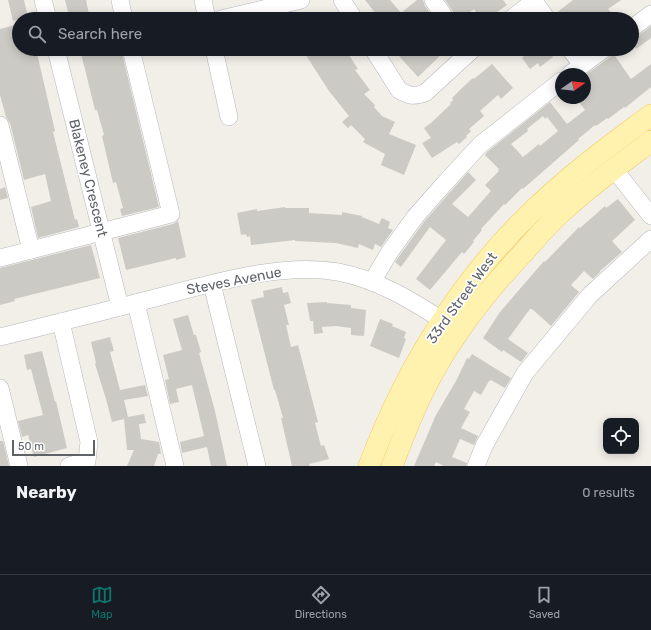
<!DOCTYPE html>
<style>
body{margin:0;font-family:Rubik,sans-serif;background:#20242c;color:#f1f3f6}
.controls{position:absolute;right:12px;bottom:12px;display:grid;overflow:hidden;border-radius:8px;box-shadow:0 2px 10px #0003}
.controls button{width:36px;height:36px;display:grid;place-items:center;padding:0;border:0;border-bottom:1px solid #363941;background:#171b24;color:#f1f3f6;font:20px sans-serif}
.compass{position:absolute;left:555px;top:68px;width:36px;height:36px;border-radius:50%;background:#171b24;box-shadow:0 2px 10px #0003;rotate:76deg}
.scale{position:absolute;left:12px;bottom:10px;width:83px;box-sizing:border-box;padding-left:4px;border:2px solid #5f6368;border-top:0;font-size:11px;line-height:14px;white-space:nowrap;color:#5f6368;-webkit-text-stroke:3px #fff;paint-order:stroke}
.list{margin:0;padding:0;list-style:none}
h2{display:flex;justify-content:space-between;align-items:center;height:52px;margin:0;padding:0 16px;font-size:17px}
h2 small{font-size:13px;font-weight:400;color:#9ea1a6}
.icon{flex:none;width:22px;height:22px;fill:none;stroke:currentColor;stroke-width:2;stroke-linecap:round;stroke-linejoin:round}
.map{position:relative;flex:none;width:651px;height:466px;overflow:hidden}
.search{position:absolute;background:#171b24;box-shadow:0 2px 10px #0003;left:12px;right:12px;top:12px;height:44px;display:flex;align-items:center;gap:10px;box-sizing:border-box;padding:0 14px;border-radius:22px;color:#9ea1a6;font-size:15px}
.sheet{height:108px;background:#171b24}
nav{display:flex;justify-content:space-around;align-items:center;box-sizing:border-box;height:56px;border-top:1px solid #363941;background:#171b24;font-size:11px;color:#9ea1a6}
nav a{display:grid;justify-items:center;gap:2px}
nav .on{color:#0f766e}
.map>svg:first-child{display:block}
.building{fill:#cccac5;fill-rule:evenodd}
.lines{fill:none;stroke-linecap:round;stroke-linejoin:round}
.minor-casing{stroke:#b5b8bc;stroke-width:18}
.major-casing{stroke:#f2c960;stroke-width:22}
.minor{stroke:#fff;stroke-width:17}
.major{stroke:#fff2af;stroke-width:21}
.labels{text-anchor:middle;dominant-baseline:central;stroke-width:3.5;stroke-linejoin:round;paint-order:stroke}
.street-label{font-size:14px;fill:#5f6368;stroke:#fff}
</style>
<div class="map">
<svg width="651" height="466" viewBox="0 0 651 466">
<rect width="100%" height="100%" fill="#f1efe8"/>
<!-- building -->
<g class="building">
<polygon points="8,0 24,0 28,17 13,21"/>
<polygon points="65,0 86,0 90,19 70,19"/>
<polygon points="365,0 390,0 401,13 417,0 423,0 425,6 434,19 380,19"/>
<polygon points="445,0 503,0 507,5 487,19 481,19 474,9 460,19 458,19"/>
<polygon points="573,0 621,0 608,9 612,13 604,19 557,19 555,14"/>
<polygon points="19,24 19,49 36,49 55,131 53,132 75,220 77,219 79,227 38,238 31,207 51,201 45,174 24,180 10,123 6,117 0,95 0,29"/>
<polygon points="651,26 651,38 636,49 632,43 632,38 638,36"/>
<polygon points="80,49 121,49 159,207 122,216 120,209 123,208 116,182 113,183 102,136 104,135 97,110 95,110"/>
<polygon points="302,49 345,49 358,69 355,70 370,90 364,94 375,105 374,107 382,116 395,122 389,134 416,145 404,175 381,165 385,154 363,142 365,139 351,125 348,128 342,122 349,116 329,91"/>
<polygon points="407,49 447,49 418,77 399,56"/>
<polygon points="520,49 547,49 553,57 540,67 538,63 530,69 522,58 525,55"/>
<path d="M 613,53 L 631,79 L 651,64 L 651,87 L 625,108 L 624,107 L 608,119 L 607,118 L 596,126 L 595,125 L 578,139 L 579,140 L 523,189 L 522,188 L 505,205 L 504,204 L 481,229 L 482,230 L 473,241 L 474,242 L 464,254 L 462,252 L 430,290 L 416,279 L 446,240 L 430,227 L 401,267 L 395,262 L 423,223 L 468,172 L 476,180 L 452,204 L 468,217 L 491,191 L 485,185 L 499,171 L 498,170 L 499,169 L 485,155 L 487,152 L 550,102 L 567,124 L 585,110 L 576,98 L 585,98 L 585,75 L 610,57 ZM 543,116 L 545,119 L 547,117 L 558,131 L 540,146 L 539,144 L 523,157 L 511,144 L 528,131 L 527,129 Z"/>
<polygon points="492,64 513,88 501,99 498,95 480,111 484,116 469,129 471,131 466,136 467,137 459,144 457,142 432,158 422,143 431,138 424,128 431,123 451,104 450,103 453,100 452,98 463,87 473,78 474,79"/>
<polygon points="5,187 8,198 0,200 0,189"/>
<polygon points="618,199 635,220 612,241 622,252 600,271 600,272 593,279 584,271 571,285 579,292 551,326 532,309 530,309 508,339 528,353 521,362 503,350 502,352 483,338 500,312 544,261 545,262 579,227 580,228 605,206 606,208"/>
<polygon points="285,207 285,208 309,208 309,213 342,215 342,212 362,216 362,217 379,224 382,218 390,222 388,228 393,230 381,247 375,244 373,250 359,244 358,248 336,243 295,241 295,240 251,245 250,236 247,237 246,234 241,235 237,213 257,209 257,211"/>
<polygon points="178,221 186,257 176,260 176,258 126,270 118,238 173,224"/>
<polygon points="91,245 100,278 14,299 15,301 0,305 0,268"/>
<polygon points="282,287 283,293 288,292 291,303 284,305 289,325 286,325 291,347 298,345 318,422 315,423 321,446 324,445 329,459 309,464 310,466 292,466 281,418 283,418 275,390 274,390 251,300 264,297 263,291"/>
<polygon points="327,302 327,303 351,305 351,308 366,310 364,336 351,335 351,328 336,326 322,327 323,333 314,334 313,321 310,321 307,303"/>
<polygon points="188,315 194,335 196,335 201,352 199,353 215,411 227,466 211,466 207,447 182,453 180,442 204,436 192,385 176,389 179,402 170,404 165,380 169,379 163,355 182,350 173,319"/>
<polygon points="380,319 393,324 392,326 406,332 404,338 406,339 399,358 370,346"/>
<polygon points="110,337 114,351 110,352 120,390 145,385 148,396 124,400 128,417 144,414 146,423 139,424 141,439 159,442 161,454 158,454 154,466 127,466 134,450 127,450 124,419 112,422 106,399 95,364 96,363 91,342"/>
<polygon points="42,351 55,402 56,401 67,448 34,457 28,435 22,437 18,421 43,415 31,369 27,370 24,355"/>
<polygon points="472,354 511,378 505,388 491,380 490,381 489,381 481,395 474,391 464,409 470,412 461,428 478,436 474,445 460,439 452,457 467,463 466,466 444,466 436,462 434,466 414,466 436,415 456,381 467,358 469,359"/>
<polygon points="0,441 3,441 9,466 0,466"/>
</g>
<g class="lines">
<!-- minor casing -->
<g class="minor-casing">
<g id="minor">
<polyline points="43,0 48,19"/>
<polyline points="120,0 124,19"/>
<polyline points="203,0 207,19"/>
<polyline points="342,0 354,19"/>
<polyline points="433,0 446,19"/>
<polyline points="533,0 547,19"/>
<polyline points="221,19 301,0"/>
<polyline points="511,19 535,0"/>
<polyline points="632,28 651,14"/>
<polyline points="56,49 120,307"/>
<polyline points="214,49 229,117"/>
<path d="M 373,49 L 399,90 C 410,96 413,97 425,93 L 473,49"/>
<polyline points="570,49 582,65"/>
<polyline points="570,74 604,49"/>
<polyline points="0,125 31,250"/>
<polyline points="614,169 651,216"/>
<polyline points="0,258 171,214 131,49"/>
<polyline points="372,282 389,253 415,217 444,184 480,145 561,81"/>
<polyline points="212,284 257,466"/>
<polyline points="136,303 175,466"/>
<polyline points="61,322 89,442 87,461 69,466"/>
<path d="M 0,337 C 49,325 98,313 147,300 C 206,285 278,262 338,272 C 381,280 417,304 453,327"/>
<polyline points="0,388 19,466"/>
<polyline points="476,466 484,446 525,373 590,295 651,239"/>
</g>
</g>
<!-- major casing -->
<g class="major-casing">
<g id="major">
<path d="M 369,466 C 409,359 473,260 560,186 C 589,160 620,138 651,115"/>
<path d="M 392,466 C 402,440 412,413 425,388 C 450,338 485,293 523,253 C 536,238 550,222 565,209 C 592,184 622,163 651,141"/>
</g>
</g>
<!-- minor -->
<use href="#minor" class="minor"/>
<!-- major -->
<use href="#major" class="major"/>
</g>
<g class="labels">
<!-- street labels -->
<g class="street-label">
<text transform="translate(88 178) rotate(76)">Blakeney Crescent</text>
<text transform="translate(234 281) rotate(-11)">Steves Avenue</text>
<text transform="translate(462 298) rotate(-54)">33rd Street West</text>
</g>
</g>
</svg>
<div class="controls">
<button><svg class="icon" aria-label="locate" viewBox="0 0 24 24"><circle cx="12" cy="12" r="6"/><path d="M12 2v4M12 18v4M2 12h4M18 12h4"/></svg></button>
</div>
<svg class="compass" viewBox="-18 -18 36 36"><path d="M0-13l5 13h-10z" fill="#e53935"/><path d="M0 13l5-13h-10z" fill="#9ea1a6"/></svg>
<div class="scale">50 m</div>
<div class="search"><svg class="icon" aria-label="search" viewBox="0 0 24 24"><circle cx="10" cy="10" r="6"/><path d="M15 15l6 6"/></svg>Search here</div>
</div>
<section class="sheet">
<h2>Nearby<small>0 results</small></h2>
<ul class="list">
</ul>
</section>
<nav>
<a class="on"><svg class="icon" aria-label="map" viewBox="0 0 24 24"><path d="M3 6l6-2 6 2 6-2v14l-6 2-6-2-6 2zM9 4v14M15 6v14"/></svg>Map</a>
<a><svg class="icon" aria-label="directions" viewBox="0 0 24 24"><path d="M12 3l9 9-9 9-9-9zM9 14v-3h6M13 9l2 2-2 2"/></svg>Directions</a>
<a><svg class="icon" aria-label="saved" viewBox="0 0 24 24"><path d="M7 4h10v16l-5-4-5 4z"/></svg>Saved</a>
</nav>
